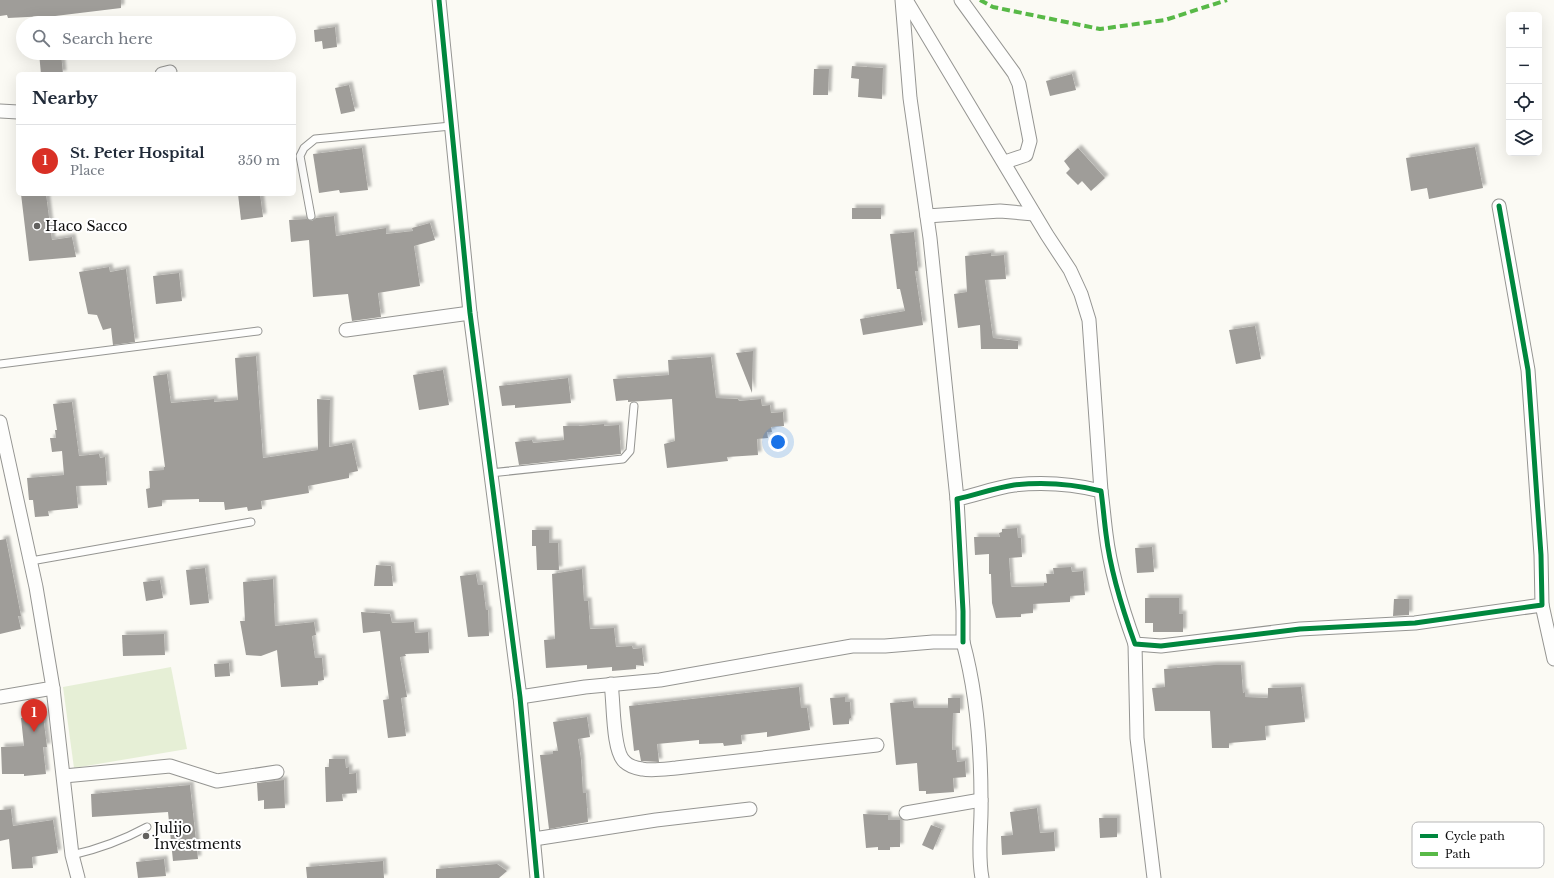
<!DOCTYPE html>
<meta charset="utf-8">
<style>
body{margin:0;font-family:"Libre Baskerville",serif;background:#f6f6f7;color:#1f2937}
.controls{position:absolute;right:12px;top:12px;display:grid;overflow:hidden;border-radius:6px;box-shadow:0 4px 16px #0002}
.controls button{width:36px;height:36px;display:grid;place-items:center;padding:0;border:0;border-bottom:1px solid #e0e1e3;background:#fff;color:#1f2937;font:20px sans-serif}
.you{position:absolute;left:778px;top:442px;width:14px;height:14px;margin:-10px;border:3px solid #fff;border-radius:50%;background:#1a73e8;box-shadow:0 0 0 6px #1a73e833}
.badge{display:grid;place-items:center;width:26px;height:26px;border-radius:50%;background:#d93025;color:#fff;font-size:13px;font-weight:700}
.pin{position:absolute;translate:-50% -33px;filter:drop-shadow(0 1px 2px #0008)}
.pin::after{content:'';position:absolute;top:21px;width:14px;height:12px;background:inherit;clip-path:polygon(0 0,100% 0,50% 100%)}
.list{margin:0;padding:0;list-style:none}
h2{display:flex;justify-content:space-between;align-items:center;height:52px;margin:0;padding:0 16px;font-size:17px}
h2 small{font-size:13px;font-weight:400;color:#747a83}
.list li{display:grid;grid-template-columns:26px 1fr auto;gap:12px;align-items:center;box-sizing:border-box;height:72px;padding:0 16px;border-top:1px solid #e0e1e3}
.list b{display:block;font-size:15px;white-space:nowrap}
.list p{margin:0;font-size:13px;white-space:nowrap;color:#747a83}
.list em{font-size:13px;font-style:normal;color:#747a83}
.icon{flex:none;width:22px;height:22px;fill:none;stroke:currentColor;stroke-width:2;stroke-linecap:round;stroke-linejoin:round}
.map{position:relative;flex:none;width:1554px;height:878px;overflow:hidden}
.search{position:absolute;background:#fff;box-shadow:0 4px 16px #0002;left:16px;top:16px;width:280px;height:44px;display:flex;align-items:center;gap:10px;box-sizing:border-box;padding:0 14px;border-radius:22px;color:#747a83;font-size:15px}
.panel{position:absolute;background:#fff;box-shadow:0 4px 16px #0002;left:16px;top:72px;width:280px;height:124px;border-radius:6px}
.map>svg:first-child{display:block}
.green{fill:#e6efd6}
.building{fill:#9f9d99;filter:url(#shadow)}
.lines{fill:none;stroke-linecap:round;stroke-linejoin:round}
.lane-casing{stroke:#959592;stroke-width:9}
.street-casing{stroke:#959592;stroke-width:15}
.lane{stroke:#fefefd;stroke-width:7}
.street{stroke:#fefefd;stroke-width:13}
.quiet{stroke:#58b947;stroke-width:4;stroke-dasharray:8 4;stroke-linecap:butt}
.cycleway-casing{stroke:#fff;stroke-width:8}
.cycleway{stroke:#00873e;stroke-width:5}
.poi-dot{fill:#62615f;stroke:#fff;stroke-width:1.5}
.labels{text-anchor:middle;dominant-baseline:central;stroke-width:4;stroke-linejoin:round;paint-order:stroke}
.poi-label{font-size:14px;fill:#0f0f0f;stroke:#fff;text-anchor:start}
.key{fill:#fff;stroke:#b7b7b7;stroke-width:1}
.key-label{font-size:11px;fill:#0f0f0f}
</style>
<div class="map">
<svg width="1554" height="878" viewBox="0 0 1554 878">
<defs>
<filter id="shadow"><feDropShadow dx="3.5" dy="-3.5" stdDeviation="1" flood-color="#0004"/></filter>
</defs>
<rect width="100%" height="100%" fill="#fbfaf4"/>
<!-- green -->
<polygon class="green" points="171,667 187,749 74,768 63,687"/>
<!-- building -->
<g class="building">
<polygon points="0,0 121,0 121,8 47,17 47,16 8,18 7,15 0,16"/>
<polygon points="335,27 337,47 323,49 322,41 315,42 314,30"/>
<polygon points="39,53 61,53 63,74 41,74"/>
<polygon points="852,66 883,68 882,99 858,97 859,79 851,78"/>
<polygon points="814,69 829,69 828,95 813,95"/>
<polygon points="1072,74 1076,90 1050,96 1046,81"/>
<polygon points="349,85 355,111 341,114 335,88"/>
<polygon points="1475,147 1483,188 1429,199 1427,188 1411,191 1406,158"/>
<polygon points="362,148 368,190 340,193 339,190 319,193 313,154"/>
<polygon points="1078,148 1105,178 1091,191 1082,181 1078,185 1066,173 1070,169 1064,161"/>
<polygon points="21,194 46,194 52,240 72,237 76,257 29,261"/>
<polygon points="238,194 260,194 263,217 241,220"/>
<rect x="852" y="208" width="29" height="11"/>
<polygon points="334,216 336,236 386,228 386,234 413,231 412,228 430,223 435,240 414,246 420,286 378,293 381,317 352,321 348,294 313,297 309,240 291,242 289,220 307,219 312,221 316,218"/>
<polygon points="914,232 918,271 915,271 923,325 863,335 860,319 905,311 900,289 897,289 890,234"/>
<polygon points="991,253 991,256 1004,255 1006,279 985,280 993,338 1018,341 1018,349 981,349 980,325 958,328 954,294 967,292 965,256"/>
<polygon points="109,267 110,272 126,269 135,342 113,345 111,328 103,330 97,315 88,314 79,272"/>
<polygon points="179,273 182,301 156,304 153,276"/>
<polygon points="1255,326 1261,359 1236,364 1229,330"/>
<polygon points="753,351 752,393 736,353"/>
<polygon points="256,356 263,458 318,450 317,399 330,400 329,447 352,443 358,471 349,473 349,478 308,486 309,493 261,501 262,509 248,511 247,507 225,510 224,502 199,502 199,499 162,500 162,506 148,508 146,489 150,488 149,471 164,470 164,467 165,467 153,376 167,374 171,403 214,399 214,402 238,400 235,358"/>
<polygon points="711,357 716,398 738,399 739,401 761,399 762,406 770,405 771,413 783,412 784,426 771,427 772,432 767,432 768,438 757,439 758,455 727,457 728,461 667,468 664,444 675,441 672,399 628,402 628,400 616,401 613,379 669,375 668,360"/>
<polygon points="443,370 449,405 419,410 413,375"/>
<polygon points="568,378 571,403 515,408 515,405 502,406 499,386"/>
<polygon points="72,402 79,456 99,454 100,458 105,457 107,485 76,486 78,508 48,511 49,516 35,517 33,500 29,500 27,478 64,475 62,451 52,452 50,438 56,438 55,430 57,430 53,404"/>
<polygon points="604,424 604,426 619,425 621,454 519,465 515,442 532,440 533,443 564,440 563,426 579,426"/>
<polygon points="1017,528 1018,538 1021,538 1022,557 1009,558 1011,587 1044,586 1044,583 1047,583 1046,574 1054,574 1053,568 1071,567 1072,572 1083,571 1085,595 1070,596 1070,602 1033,604 1033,613 1021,614 1021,617 996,618 992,603 991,574 989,574 989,554 975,555 974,537 1000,537 999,533 1002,532 1002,529"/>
<polygon points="532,530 549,530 549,543 558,543 559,570 537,570 536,546 532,546"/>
<polygon points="6,539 21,616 18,616 21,629 0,634 0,540"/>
<polygon points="1152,547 1154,572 1137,573 1135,548"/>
<polygon points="376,565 391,566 393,586 374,586"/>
<polygon points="205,568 209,603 190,605 186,570"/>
<polygon points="582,569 584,601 588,601 590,629 614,628 616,647 632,646 633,649 642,648 644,666 636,665 636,669 612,671 612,667 587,669 587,665 546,668 544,640 555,639 552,574"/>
<polygon points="476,574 478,585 483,585 486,610 488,610 489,636 468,637 460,576"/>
<polygon points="273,579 275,626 314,622 316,635 312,636 315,658 322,658 324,680 318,681 318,685 281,687 277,650 261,656 246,655 240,621 245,621 243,582"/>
<polygon points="160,580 163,598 146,601 143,582"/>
<polygon points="1145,598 1179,598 1179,614 1183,614 1183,632 1153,632 1153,623 1145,623"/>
<polygon points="1394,599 1409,599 1409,615 1393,616"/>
<polygon points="361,612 390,614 392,623 414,622 415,633 428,632 429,653 405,654 406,656 400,657 407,697 401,698 406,736 388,738 383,700 389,699 380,631 363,633"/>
<polygon points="164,634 165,655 123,656 122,635"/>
<polygon points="229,663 230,676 215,677 214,664"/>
<polygon points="1214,665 1241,665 1243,693 1245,692 1245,697 1268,698 1268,688 1301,687 1305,722 1265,726 1266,740 1229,743 1229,748 1212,748 1210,711 1155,711 1152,688 1165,687 1164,669"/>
<polygon points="799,687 801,708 807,708 810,730 767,737 767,732 741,735 742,744 724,746 723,743 699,744 699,740 657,744 659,762 641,761 639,750 634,751 629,706"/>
<polygon points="845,697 845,702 850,702 851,718 849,719 849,724 833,725 830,698"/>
<polygon points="948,698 960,698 960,713 953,713 952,750 956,750 957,762 965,761 966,777 953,778 954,792 926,794 926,791 919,791 917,763 896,765 890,703 913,701 914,708 948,708"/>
<polygon points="43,715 47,747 43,747 46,774 24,776 24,774 2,774 1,747 24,746 21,718"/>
<polygon points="587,717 590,737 578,739 581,759 583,793 586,793 588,822 549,829 540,755 553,754 553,751 558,751 553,722"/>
<polygon points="329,759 345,759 346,768 349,767 349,774 356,773 357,793 342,794 343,801 326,802 325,767 329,767"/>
<polygon points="284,780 285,808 264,809 264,800 258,801 257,783"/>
<polygon points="190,785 198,859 173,861 168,812 92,817 91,794"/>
<polygon points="1037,808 1040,833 1054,832 1055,851 1002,855 1001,836 1013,835 1010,812"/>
<polygon points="11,809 13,826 53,820 58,853 32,857 33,868 12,869 9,839 0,841 0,810"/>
<polygon points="863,814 888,815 888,820 900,820 900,847 890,847 890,850 878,850 878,847 866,848"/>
<polygon points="1099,818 1117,818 1117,837 1100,838"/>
<polygon points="931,825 942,829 933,850 922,845"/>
<polygon points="164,859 166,876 138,878 136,862"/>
<polygon points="383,861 384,878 307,878 306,867"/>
<polygon points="497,864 507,871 499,878 436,878 436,869"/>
</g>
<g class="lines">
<!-- lane casing -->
<g class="lane-casing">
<g id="lane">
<polyline points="311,216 300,156 304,148 315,139 451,126"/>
<polyline points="0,364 258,331"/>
<polyline points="490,473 623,459 630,451 634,406"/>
<polyline points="31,561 251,522"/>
<path d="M 72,855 C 99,849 123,840 147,827"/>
</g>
</g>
<!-- street casing -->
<g class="street-casing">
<g id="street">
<polyline points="439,0 470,313 520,697 537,878"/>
<polyline points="902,0 910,98 930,238 957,499"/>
<polyline points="906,0 1047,235 1070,270 1081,294 1089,320 1101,491"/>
<polyline points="961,0 1014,73 1019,84 1030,141 1026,155 1005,162"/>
<polyline points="162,74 170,72"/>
<polyline points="0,111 18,112"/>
<polyline points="927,216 1000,211 1034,214"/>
<polyline points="346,330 470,313"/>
<polyline points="0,422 36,587 53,688 0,697"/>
<polyline points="1542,605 1554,659"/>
<path d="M 963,642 L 963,611 L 957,499 C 976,495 994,488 1014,485 C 1042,482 1073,484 1101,491 C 1103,505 1104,519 1106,534 C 1110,568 1123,611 1135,644 L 1161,646 L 1300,629 L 1415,623 L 1542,605 L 1541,555 L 1528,370 L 1499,206"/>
<polyline points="1135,644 1137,738 1154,878"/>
<path d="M 611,684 C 614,701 612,752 625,762 C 629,766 636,768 642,769 C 652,771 665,769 676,768 L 877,745"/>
<polyline points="53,688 72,855 78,878"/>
<path d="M 520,697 L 585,687 L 660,680 L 852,646 L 885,646 L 933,642 L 963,642 C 977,694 981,746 981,799 C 982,825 977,852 982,878"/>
<polyline points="64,776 170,766 217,781 277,772"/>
<polyline points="906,813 981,800"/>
<polyline points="534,839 656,820 750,809"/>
</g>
</g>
<!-- lane -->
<use href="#lane" class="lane"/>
<!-- street -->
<use href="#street" class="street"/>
<!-- quiet -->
<polyline class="quiet" points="980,0 993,7 1100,29 1165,20 1227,0"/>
<!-- cycleway casing -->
<g class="cycleway-casing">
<g id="cycleway">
<polyline points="439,0 470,313 520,697 537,878"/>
<path d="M 963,642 L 963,611 L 957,499 C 976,495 994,488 1014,485 C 1042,482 1073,484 1101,491 C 1103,505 1104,519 1106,534 C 1110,568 1123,611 1135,644 L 1161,646 L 1300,629 L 1415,623 L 1542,605 L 1541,555 L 1528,370 L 1499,206"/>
</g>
</g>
<!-- cycleway -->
<use href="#cycleway" class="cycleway"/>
</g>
<!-- markers -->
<g class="poi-dot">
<circle cx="37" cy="226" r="4"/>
<circle cx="146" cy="836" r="4"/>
</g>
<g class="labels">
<!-- poi labels -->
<g class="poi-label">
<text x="45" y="226">Haco Sacco</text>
<text x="154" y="828">Julijo<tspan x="154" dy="16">Investments</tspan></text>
</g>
</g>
<!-- legend -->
<rect x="1412" y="822" width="132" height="46" rx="6" class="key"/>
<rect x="1420" y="834" width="18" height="4" fill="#00873e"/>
<rect x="1420" y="852" width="18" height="4" fill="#58b947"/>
<g class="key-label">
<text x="1445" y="840">Cycle path</text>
<text x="1445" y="858">Path</text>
</g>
</svg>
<div class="controls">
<button>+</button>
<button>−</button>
<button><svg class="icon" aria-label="locate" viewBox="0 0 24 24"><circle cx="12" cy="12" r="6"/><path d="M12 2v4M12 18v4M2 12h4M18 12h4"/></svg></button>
<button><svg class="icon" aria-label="layers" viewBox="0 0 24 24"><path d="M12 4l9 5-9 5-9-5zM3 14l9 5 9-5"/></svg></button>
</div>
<div class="you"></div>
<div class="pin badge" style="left:34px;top:732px">1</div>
<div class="search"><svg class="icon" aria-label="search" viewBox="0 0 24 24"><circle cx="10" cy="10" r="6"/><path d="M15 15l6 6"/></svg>Search here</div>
<section class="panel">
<h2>Nearby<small></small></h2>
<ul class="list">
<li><span class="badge">1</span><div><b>St. Peter Hospital</b><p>Place</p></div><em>350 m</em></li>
</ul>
</section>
</div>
